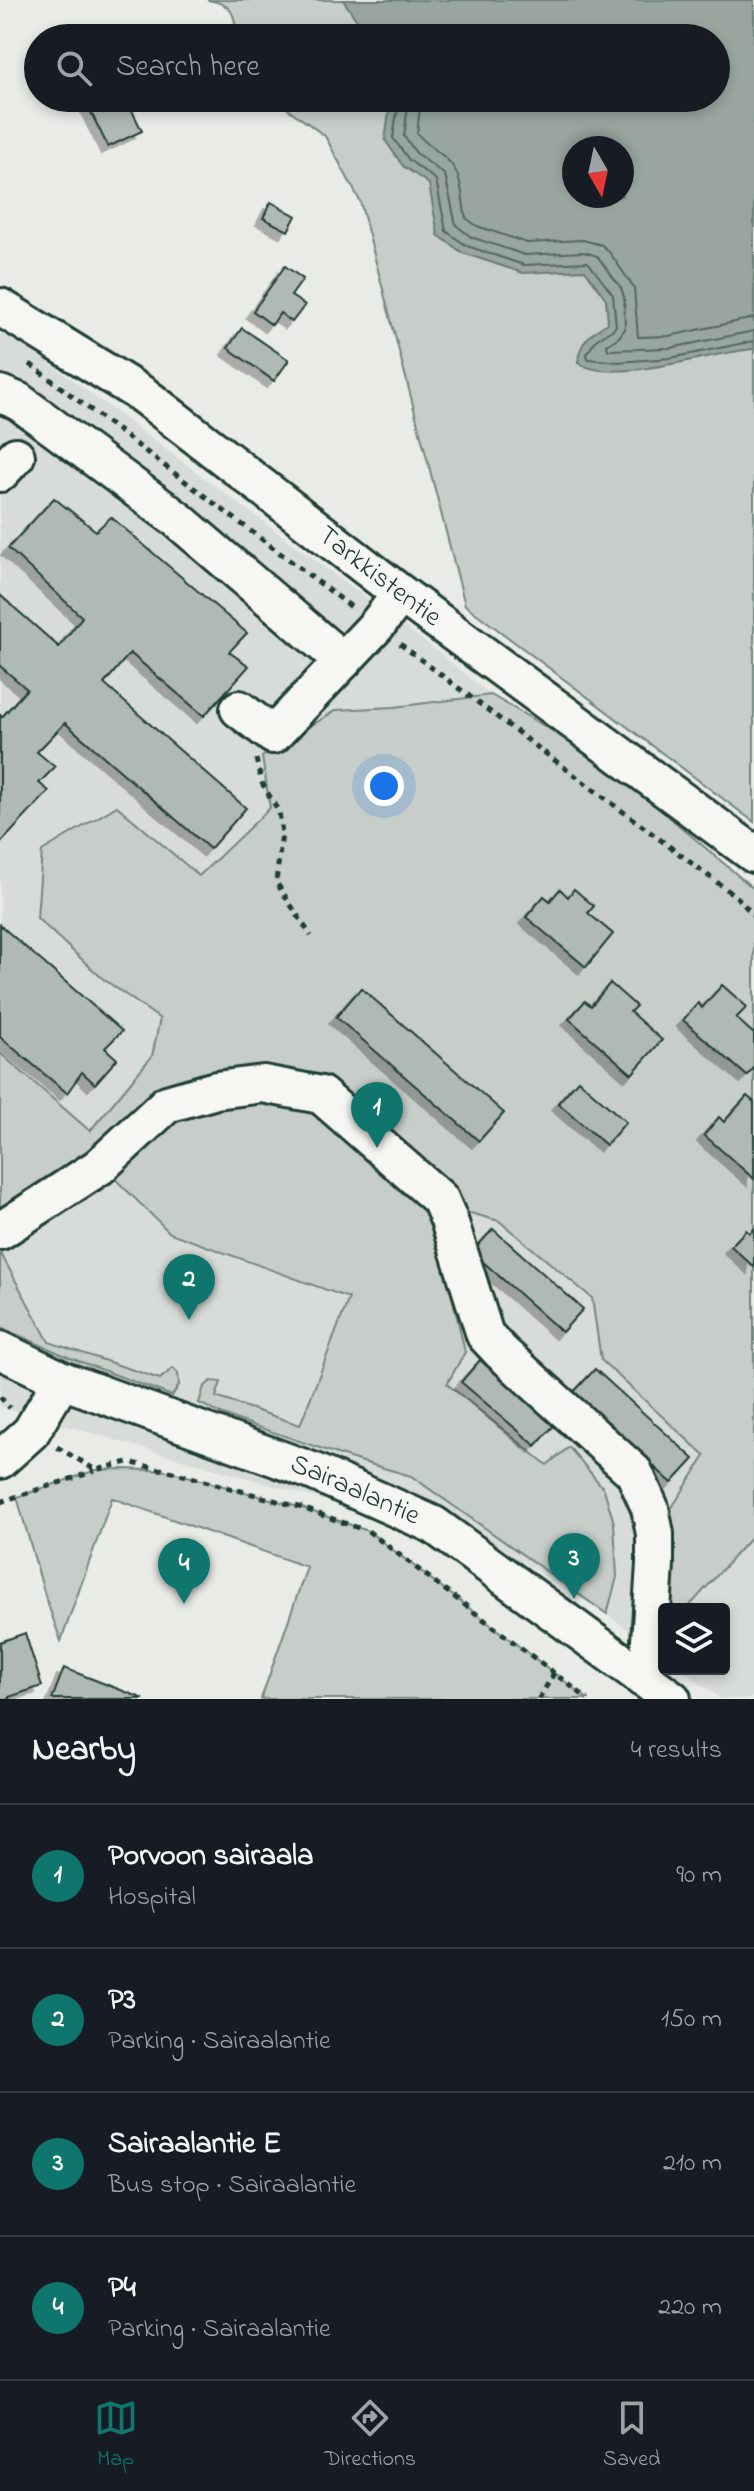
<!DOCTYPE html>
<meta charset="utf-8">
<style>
body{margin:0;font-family:"Indie Flower",sans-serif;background:#20242c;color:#f1f3f6}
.controls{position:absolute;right:24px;bottom:24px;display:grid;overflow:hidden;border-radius:8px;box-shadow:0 4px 12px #0003}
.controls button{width:72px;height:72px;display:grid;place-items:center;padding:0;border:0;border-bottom:2px solid #363941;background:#171b24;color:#f1f3f6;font:40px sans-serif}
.compass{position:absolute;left:562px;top:136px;width:72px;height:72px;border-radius:50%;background:#171b24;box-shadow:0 4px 12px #0003;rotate:171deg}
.you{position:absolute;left:384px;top:786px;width:28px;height:28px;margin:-20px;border:6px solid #fff;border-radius:50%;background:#1a73e8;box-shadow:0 0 0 12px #1a73e833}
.badge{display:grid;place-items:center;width:52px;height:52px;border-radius:50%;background:#0f766e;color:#fff;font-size:26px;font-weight:700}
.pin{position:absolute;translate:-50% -66px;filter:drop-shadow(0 2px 4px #0008)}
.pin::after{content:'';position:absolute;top:42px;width:28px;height:24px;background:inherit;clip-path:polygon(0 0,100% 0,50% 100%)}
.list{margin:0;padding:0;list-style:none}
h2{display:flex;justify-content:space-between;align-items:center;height:104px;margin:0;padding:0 32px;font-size:34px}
h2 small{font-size:26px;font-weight:400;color:#9ea1a6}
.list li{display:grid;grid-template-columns:52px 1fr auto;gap:24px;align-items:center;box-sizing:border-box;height:144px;padding:0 32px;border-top:2px solid #363941}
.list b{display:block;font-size:30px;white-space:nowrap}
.list p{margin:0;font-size:26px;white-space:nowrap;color:#9ea1a6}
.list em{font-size:26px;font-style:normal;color:#9ea1a6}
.icon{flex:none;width:44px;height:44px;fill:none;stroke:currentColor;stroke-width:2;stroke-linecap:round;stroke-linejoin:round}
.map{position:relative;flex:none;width:754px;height:1699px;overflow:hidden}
.search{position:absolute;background:#171b24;box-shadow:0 4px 12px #0003;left:24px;right:24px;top:24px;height:88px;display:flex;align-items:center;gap:20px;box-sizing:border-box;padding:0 28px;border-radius:44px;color:#9ea1a6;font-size:30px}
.sheet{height:680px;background:#171b24}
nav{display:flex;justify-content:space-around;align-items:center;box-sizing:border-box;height:112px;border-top:2px solid #363941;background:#171b24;font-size:22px;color:#9ea1a6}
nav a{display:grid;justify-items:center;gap:4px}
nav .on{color:#0f766e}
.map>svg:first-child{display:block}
.built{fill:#d8dcd8}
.green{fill:#c7cec9;stroke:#73867e;stroke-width:2;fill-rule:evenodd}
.water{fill:#99a6a0;stroke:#687c75;stroke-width:2;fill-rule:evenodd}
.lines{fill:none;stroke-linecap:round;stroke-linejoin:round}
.shore{stroke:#50675f;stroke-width:2}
.building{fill:#b0bab5;stroke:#1f3d34;stroke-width:2;filter:url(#shadow)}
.minor-casing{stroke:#1f3d34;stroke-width:42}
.path{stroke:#1f3d34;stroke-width:5;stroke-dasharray:6 6;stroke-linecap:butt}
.minor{stroke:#f6f6f2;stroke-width:36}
.labels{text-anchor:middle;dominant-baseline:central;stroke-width:8;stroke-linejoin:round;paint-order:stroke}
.street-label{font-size:28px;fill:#1f3d34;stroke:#f6f6f2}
</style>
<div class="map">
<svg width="754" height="1699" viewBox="0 0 754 1699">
<defs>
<filter id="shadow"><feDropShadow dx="-7" dy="7" stdDeviation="0" flood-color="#0004"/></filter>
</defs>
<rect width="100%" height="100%" fill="#e9ebe7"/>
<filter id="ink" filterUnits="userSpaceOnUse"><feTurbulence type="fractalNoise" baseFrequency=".0125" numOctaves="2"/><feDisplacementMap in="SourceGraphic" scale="16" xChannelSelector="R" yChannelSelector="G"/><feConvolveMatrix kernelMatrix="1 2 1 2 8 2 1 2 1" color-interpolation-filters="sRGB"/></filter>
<g filter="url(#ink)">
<!-- built -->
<polygon class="built" points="0,334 16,338 432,647 491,695 602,760 754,889 754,1695 749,1699 721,1699 681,1669 724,1669 724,1609 664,1609 664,1657 607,1614 507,1553 0,1407"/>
<!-- green -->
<g class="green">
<path d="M 207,0 L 754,0 L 754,822 L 465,605 L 360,201 L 325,136 L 273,98 L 716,98 L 716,38 L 237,38 C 234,13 234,4 207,0 ZM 574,148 L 622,148 L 622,196 L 574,196 Z"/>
<polygon points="491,695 602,760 754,889 754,1534 687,1609 667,1609 655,1534 705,1456 601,1360 592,1298 499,1221 430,1202 465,1352 447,1384 547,1465 569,1447 604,1489 614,1523 617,1577 607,1614 411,1476 349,1458 223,1415 199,1403 204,1387 211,1381 221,1382 216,1397 300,1425 349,1298 170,1233 109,1173 0,1232 0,1053 90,1131 152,1056 160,1019 102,978 37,918 42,851 117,806 199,876 270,808 262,757 336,710 394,707"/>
<polygon points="0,1252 49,1342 160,1379 173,1368 178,1373 179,1385 172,1396 68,1357 0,1327"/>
<polygon points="125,1469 169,1471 299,1507 368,1531 588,1699 261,1699 307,1567 112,1498 61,1641 46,1599 17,1497 96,1470"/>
</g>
<!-- water -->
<path class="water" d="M 343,0 L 754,0 L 754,349 C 715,351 609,387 578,362 C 579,342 592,332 608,323 L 606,299 L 585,270 L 523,273 L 463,253 L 438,235 L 429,184 L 403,166 L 385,140 L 391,98 L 716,98 L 716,38 L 369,38 ZM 574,148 L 622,148 L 622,196 L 574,196 Z"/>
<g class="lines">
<!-- shore -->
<g class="shore">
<polyline points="399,98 393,138 409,160 436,180 446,231 467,246 524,265 588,262 613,295 616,326 612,330 597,339 587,353 588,359 618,362 671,358 754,341"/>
<polyline points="409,98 404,136 416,153 445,175 456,225 471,237 525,255 584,252 597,256 621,288 624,297 625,329 619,337 607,345 608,350 670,348 754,331"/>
<path d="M 421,98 L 417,133 C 427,147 445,153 454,168 C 463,182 462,202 466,218 L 477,226 L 527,243 L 583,240 L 602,245 L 610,253 L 634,288 L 638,337 L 669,336 L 754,318"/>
</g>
</g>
<!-- building -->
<g class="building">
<polygon points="84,98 126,98 142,131 108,147"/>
<polygon points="271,202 296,216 288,231 263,218"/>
<polygon points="285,266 303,279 291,296 305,305 292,322 280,313 272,325 253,311"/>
<polygon points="242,328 289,360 274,381 228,348"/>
<polygon points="54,498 96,531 111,517 247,633 229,652 249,666 204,716 130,653 104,684 246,808 210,849 65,723 37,752 55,767 39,783 49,791 0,844 0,715 2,717 27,689 0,666 0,595 59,647 82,617 8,548"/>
<polygon points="560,889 568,897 574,889 594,906 588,913 613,934 586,967 526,917 544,896 550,901"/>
<polygon points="0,925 122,1031 105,1048 117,1059 95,1084 82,1072 67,1093 0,1037"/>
<polygon points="610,983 636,1006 630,1012 662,1040 632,1074 569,1019 585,1001 591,1006"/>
<polygon points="722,985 747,1007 736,1018 754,1034 754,1068 747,1076 683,1020 698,1003 702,1008"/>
<polygon points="361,988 504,1113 479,1141 336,1017"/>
<polygon points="578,1080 626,1122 606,1145 558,1103"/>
<polygon points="747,1096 754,1102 754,1179 704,1135 719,1117 724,1122"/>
<polygon points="493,1229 583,1309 562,1332 472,1252"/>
<polygon points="754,1229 754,1267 731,1246 746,1230 750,1233"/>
<polygon points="480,1360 555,1424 536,1446 461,1382"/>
<polygon points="595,1369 694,1459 672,1483 573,1393"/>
<polygon points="25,1633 42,1686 9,1697 10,1699 0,1699 0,1642"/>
<polygon points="64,1668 144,1699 52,1699"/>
</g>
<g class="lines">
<!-- minor casing -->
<g class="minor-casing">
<g id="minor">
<path id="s1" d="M 0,307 L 143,395 L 401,594 L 754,854"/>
<polyline points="0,394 18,401 178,520 343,661"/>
<polyline points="0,473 16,456"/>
<polyline points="239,709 273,735 376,626 401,594"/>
<polyline points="0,1231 99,1167 167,1104 216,1090 263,1084 321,1095 440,1199 449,1220 485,1335 501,1352 634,1472 650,1508 655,1534 655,1564 649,1657 642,1678"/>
<path id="s2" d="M 0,1350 L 62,1380 L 312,1471 L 434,1525 L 672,1699"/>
<polyline points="0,1460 31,1432 62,1380"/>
</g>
</g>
<!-- path -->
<g class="path">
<polyline points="30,364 354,609"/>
<polyline points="400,644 738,898 754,916"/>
<polyline points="256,759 262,783 279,812 282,833 276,882 311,936"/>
<polyline points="0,1397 10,1408"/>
<polyline points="57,1447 96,1470 128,1462 169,1471 299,1507 359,1528"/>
<polyline points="0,1502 95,1471"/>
<polyline points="368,1531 588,1699"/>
<polyline points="539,1699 554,1673"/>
</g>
<!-- minor -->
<use href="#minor" class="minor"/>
</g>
</g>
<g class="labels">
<!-- street labels -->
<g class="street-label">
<text stroke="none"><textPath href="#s1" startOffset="466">Tarkkistentie</textPath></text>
<text stroke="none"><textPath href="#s2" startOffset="382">Sairaalantie</textPath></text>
</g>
</g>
</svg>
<div class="controls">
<button><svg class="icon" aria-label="layers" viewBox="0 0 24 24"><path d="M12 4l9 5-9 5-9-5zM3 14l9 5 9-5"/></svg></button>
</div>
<svg class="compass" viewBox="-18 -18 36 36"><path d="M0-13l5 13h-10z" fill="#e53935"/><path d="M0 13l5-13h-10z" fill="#9ea1a6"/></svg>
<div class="you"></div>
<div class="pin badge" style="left:377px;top:1148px">1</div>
<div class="pin badge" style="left:189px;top:1320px">2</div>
<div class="pin badge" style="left:574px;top:1599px">3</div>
<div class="pin badge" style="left:184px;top:1604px">4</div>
<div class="search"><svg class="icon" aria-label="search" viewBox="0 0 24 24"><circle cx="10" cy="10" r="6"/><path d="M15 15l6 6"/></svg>Search here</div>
</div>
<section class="sheet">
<h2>Nearby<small>4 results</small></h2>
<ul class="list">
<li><span class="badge">1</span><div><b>Porvoon sairaala</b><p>Hospital</p></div><em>90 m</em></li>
<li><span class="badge">2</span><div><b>P3</b><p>Parking · Sairaalantie</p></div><em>150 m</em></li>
<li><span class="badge">3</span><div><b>Sairaalantie E</b><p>Bus stop · Sairaalantie</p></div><em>210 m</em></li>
<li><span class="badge">4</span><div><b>P4</b><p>Parking · Sairaalantie</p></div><em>220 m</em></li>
</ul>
</section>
<nav>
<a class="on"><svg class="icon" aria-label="map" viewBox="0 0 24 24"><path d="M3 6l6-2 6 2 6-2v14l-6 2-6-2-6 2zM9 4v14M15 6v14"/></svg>Map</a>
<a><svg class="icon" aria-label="directions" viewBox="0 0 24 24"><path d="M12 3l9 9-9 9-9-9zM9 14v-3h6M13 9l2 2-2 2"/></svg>Directions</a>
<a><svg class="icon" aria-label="saved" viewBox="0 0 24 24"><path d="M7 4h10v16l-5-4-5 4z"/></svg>Saved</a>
</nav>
